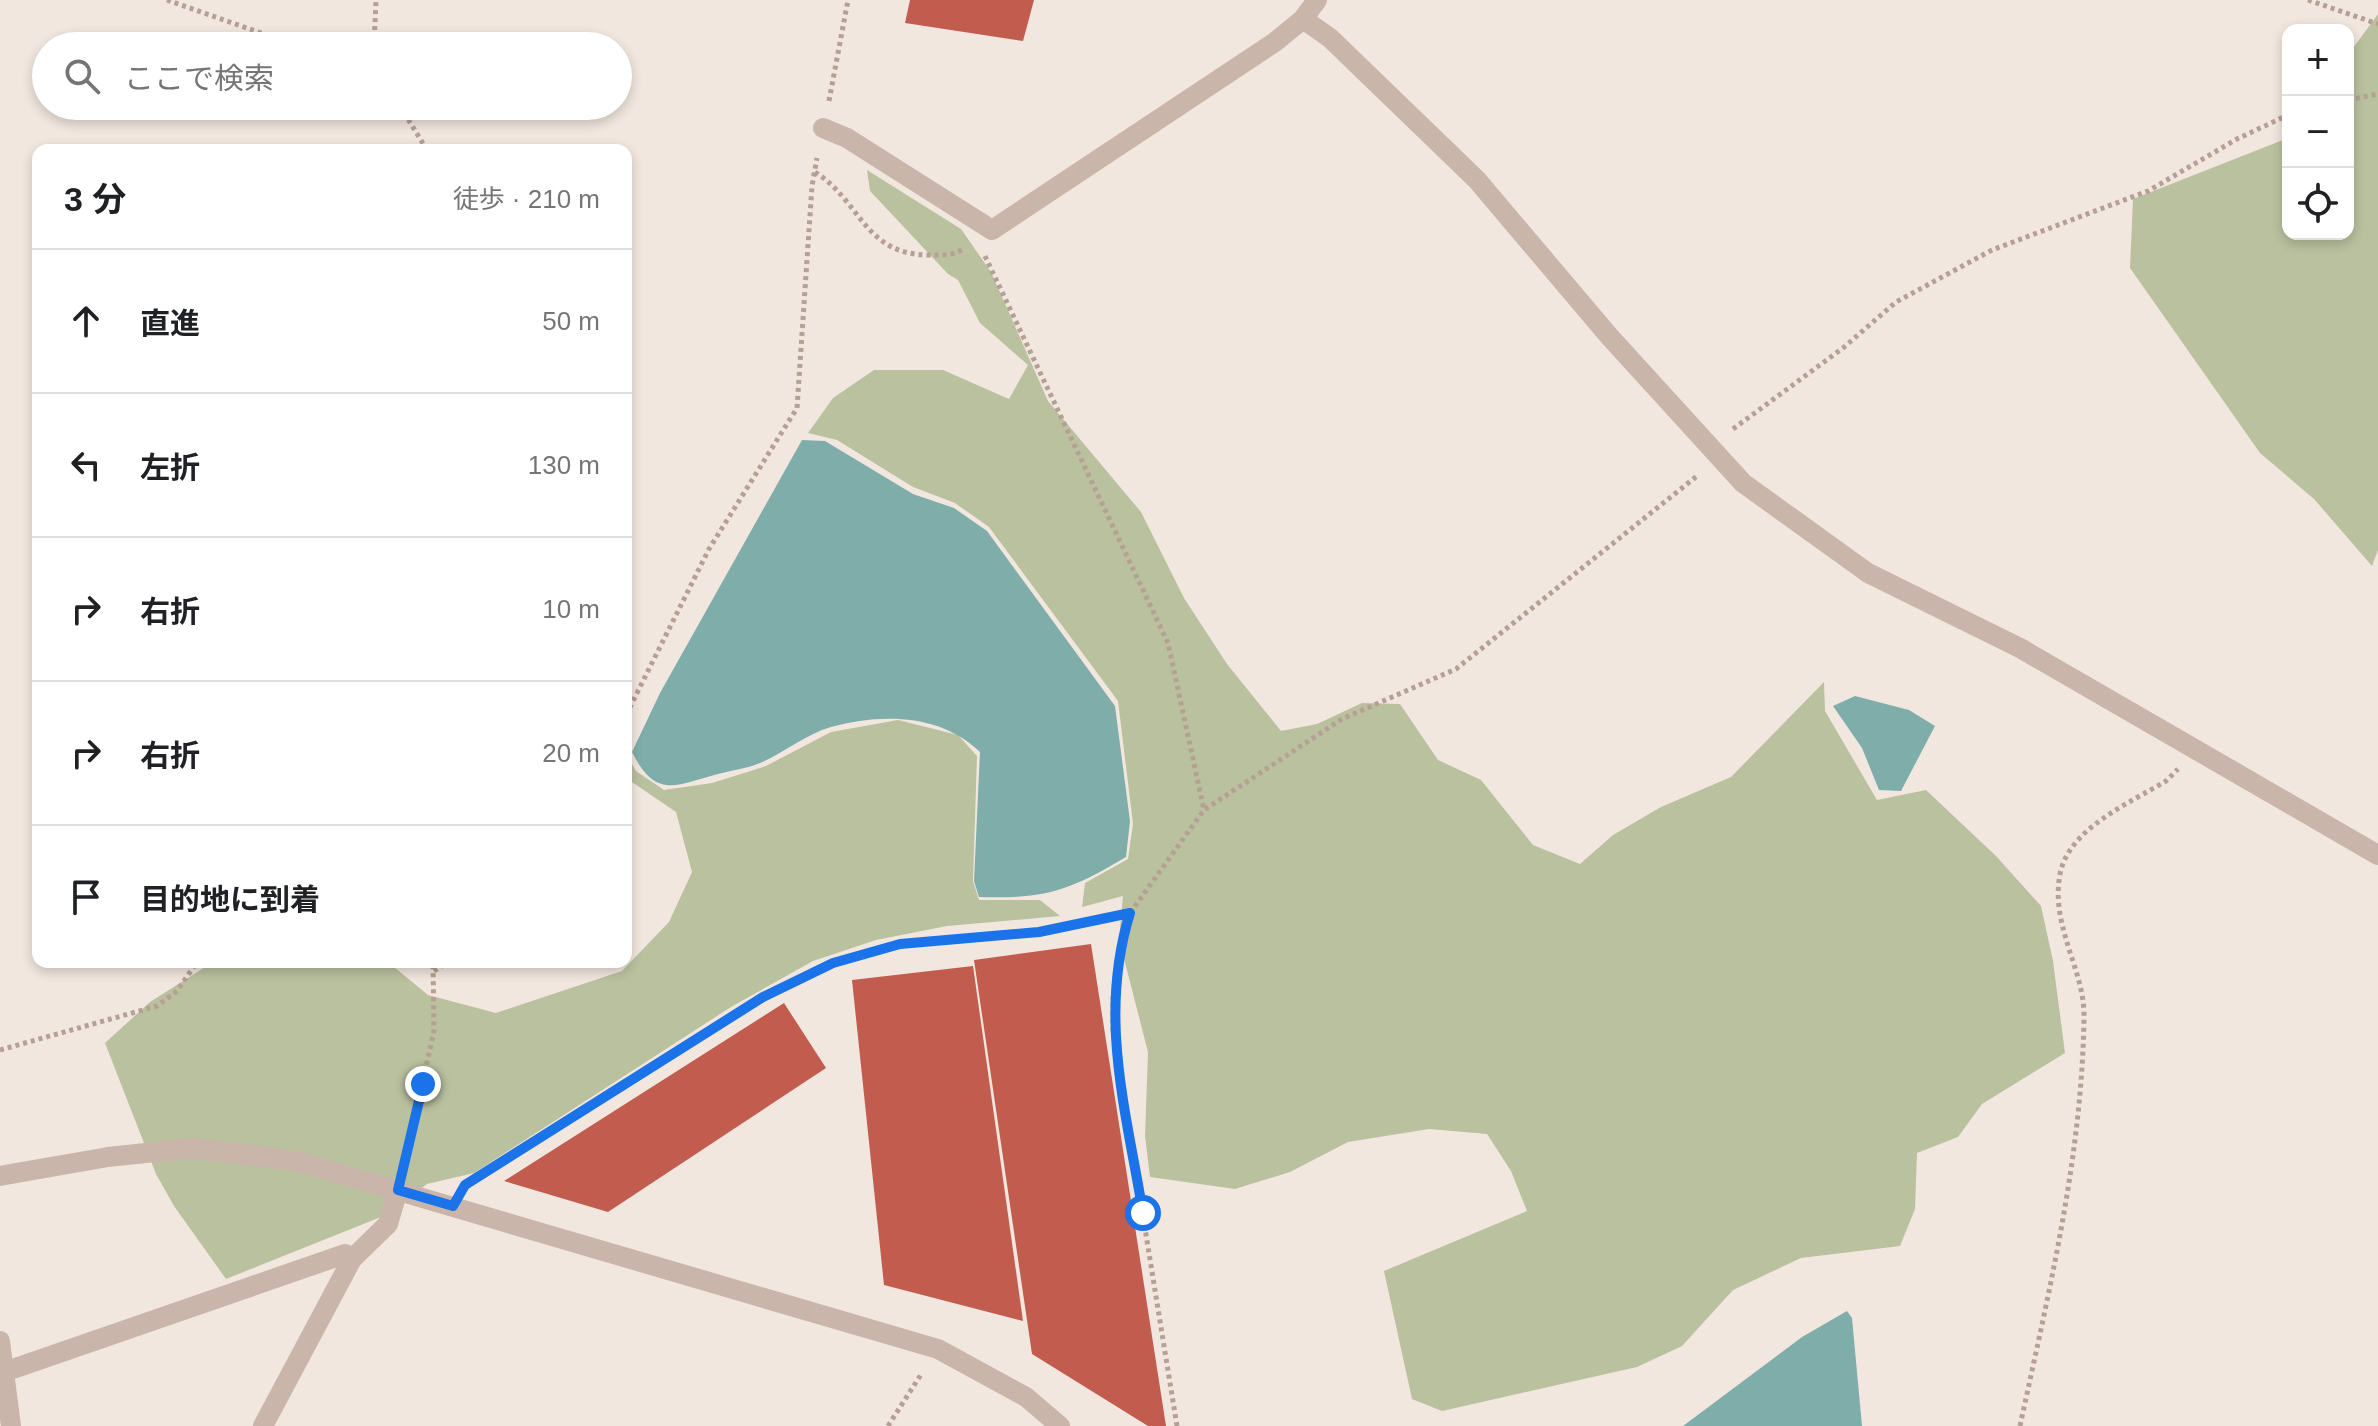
<!DOCTYPE html>
<html lang="ja">
<meta charset="utf-8">
<style>
body{margin:0;font-family:Arial,"Noto Sans JP",sans-serif;background:#f6f6f6;color:#202124}
.controls{position:absolute;right:24px;top:24px;display:grid;overflow:hidden;border-radius:16px;box-shadow:0 4px 12px #0003}
.controls button{width:72px;height:72px;display:grid;place-items:center;padding:0;border:0;border-bottom:2px solid #e0e0e0;background:#fff;color:#202124;font:40px sans-serif}
.stop{position:absolute;width:24px;height:24px;margin:-18px;border:6px solid #1a73e8;border-radius:50%;background:#fff}
.stop.end{background:#1a73e8;border-color:#fff;box-shadow:0 2px 8px #0008}
.list{margin:0;padding:0;list-style:none}
h2{display:flex;justify-content:space-between;align-items:center;height:104px;margin:0;padding:0 32px;font-size:34px}
h2 small{font-size:26px;font-weight:400;color:#757577}
.list li{display:grid;grid-template-columns:52px 1fr auto;gap:24px;align-items:center;box-sizing:border-box;height:144px;padding:0 32px;border-top:2px solid #e0e0e0}
.list b{display:block;font-size:30px;white-space:nowrap}
.list em{font-size:26px;font-style:normal;color:#757577}
.icon{flex:none;width:44px;height:44px;fill:none;stroke:currentColor;stroke-width:2;stroke-linecap:round;stroke-linejoin:round}
.map{position:relative;flex:none;width:2378px;height:1426px;overflow:hidden}
.search{position:absolute;background:#fff;box-shadow:0 4px 12px #0003;left:32px;top:32px;width:600px;height:88px;display:flex;align-items:center;gap:20px;box-sizing:border-box;padding:0 28px;border-radius:44px;color:#757577;font-size:30px}
.panel{position:absolute;background:#fff;box-shadow:0 4px 12px #0003;left:32px;top:144px;width:600px;height:824px;border-radius:16px}
.map>svg:first-child{display:block}
.green{fill:#bac19f}
.water{fill:#7faeaa}
.building{fill:#c15c4e}
.lines{fill:none;stroke-linecap:round;stroke-linejoin:round}
.path{stroke:#b69f95;stroke-width:5;stroke-dasharray:4 4;stroke-linecap:butt}
.minor{stroke:#cab5ab;stroke-width:20}
.route{stroke:#1a73e8;stroke-width:10}
</style>
<div class="map">
<svg width="2378" height="1426" viewBox="0 0 2378 1426">
<rect width="100%" height="100%" fill="#f2e7df"/>
<!-- green -->
<g class="green">
<polygon points="2378,14 2378,550 2372,566 2314,499 2260,453 2130,268 2133,199 2288,138 2288,234 2348,234 2348,55"/>
<polygon points="867,170 961,229 991,272 1048,401 1141,512 1184,598 1227,664 1281,731 1317,724 1362,703 1400,704 1438,760 1481,780 1533,845 1580,864 1613,835 1661,807 1731,777 1824,682 1825,711 1877,800 1926,790 1996,856 2041,906 2053,961 2065,1053 1982,1104 1958,1137 1917,1153 1915,1209 1900,1246 1801,1258 1733,1290 1682,1346 1637,1367 1442,1411 1412,1399 1384,1271 1527,1211 1511,1171 1487,1134 1429,1129 1348,1142 1290,1172 1235,1189 1150,1177 1145,1136 1148,1052 1119,939 1123,896 1082,907 1085,883 1128,859 1133,824 1118,701 989,527 955,503 913,487 837,440 808,433 833,398 874,370 943,370 1009,399 1028,365 980,323 958,280 948,274 870,191"/>
<polygon points="898,720 958,735 977,756 973,881 979,900 1040,900 1060,916 947,926 876,940 813,961 731,1007 474,1173 427,1184 381,1217 226,1279 174,1206 156,1174 105,1043 150,1002 213,962 388,962 428,995 496,1013 622,971 669,922 692,872 676,812 626,778 626,753 636,771 664,790 712,783 766,766 831,732"/>
</g>
<!-- water -->
<g class="water">
<path d="M 802,440 L 825,441 L 913,494 L 954,508 L 987,531 L 1115,706 L 1130,821 L 1126,857 C 1069,891 1046,899 979,897 L 974,881 L 980,752 C 941,714 882,713 831,727 C 806,734 784,753 760,763 C 746,769 732,770 718,774 C 676,785 656,800 632,752 L 660,693 Z"/>
<polygon points="1855,696 1909,710 1935,726 1901,791 1879,790 1862,748 1833,706"/>
<polygon points="1847,1311 1852,1318 1862,1426 1683,1426 1802,1337"/>
</g>
<!-- building -->
<g class="building">
<polygon points="910,0 1034,0 1023,41 905,23"/>
<polygon points="1091,944 1166,1426 1148,1426 1032,1354 974,960"/>
<polygon points="973,966 1023,1321 884,1285 852,980"/>
<polygon points="784,1003 826,1068 608,1212 504,1181"/>
</g>
<g class="lines">
<!-- path -->
<g class="path">
<polyline points="167,0 298,46"/>
<polyline points="2308,0 2378,24"/>
<polyline points="374,46 376,0"/>
<polyline points="2348,100 2378,94"/>
<polyline points="829,101 848,0"/>
<polyline points="400,106 427,150"/>
<path d="M 815,172 C 861,201 864,255 929,255 C 943,255 953,256 965,248"/>
<polyline points="985,256 1168,643 1204,810"/>
<polyline points="1733,429 1843,348 1896,302 1992,250 2148,191 2237,139 2288,115"/>
<polyline points="626,715 709,549 797,408 812,186 817,158"/>
<polyline points="434,971 448,962"/>
<polyline points="0,1050 157,1006 177,991 197,962"/>
<polyline points="404,1166 434,1031 433,962"/>
<polyline points="469,1182 763,997 833,963 900,944 1039,932 1130,913"/>
<polyline points="888,1426 922,1373"/>
<polyline points="1177,1426 1113,1031 1113,998 1130,913 1204,810 1342,719 1456,669 1697,476"/>
<path d="M 2020,1426 C 2049,1291 2082,1157 2084,1017 C 2085,971 2050,926 2060,874 C 2069,828 2130,803 2166,781 L 2178,769"/>
</g>
<!-- minor -->
<g class="minor">
<polyline points="1303,19 1330,38 1477,180 1609,336 1743,483 1868,573 2020,648 2378,855"/>
<polyline points="823,128 847,138 992,230 1275,42 1303,19 1317,0"/>
<polyline points="0,1176 108,1157 193,1148 296,1161 938,1349 1026,1397 1060,1426"/>
<polyline points="0,1341 11,1426"/>
<polyline points="4,1372 345,1254 352,1259"/>
<polyline points="263,1426 352,1259 388,1224 398,1190"/>
</g>
</g>
<g class="lines">
<!-- route -->
<path class="route" d="M 423,1084 L 398,1190 L 453,1206 L 465,1185 L 763,997 L 833,963 L 900,944 L 1039,932 L 1130,913 C 1098,1016 1126,1110 1143,1213"/>
</g>
</svg>
<div class="controls">
<button>+</button>
<button>−</button>
<button><svg class="icon" aria-label="locate" viewBox="0 0 24 24"><circle cx="12" cy="12" r="6"/><path d="M12 2v4M12 18v4M2 12h4M18 12h4"/></svg></button>
</div>
<div class="stop" style="left:1143px;top:1213px"></div>
<div class="stop end" style="left:423px;top:1084px"></div>
<div class="search"><svg class="icon" aria-label="search" viewBox="0 0 24 24"><circle cx="10" cy="10" r="6"/><path d="M15 15l6 6"/></svg>ここで検索</div>
<section class="panel">
<h2>3 分<small>徒歩 · 210 m</small></h2>
<ul class="list">
<li><svg class="icon" aria-label="ahead" viewBox="0 0 24 24"><path d="M12 20V5M6 11l6-6 6 6"/></svg><div><b>直進</b></div><em>50 m</em></li>
<li><svg class="icon" aria-label="left" viewBox="0 0 24 24"><path d="M17 20v-9H6M10 6l-5 5 5 5"/></svg><div><b>左折</b></div><em>130 m</em></li>
<li><svg class="icon" aria-label="right" viewBox="0 0 24 24"><path d="M7 20v-9h11M14 6l5 5-5 5"/></svg><div><b>右折</b></div><em>10 m</em></li>
<li><svg class="icon" aria-label="right" viewBox="0 0 24 24"><path d="M7 20v-9h11M14 6l5 5-5 5"/></svg><div><b>右折</b></div><em>20 m</em></li>
<li><svg class="icon" aria-label="arrive" viewBox="0 0 24 24"><path d="M6 21V4h12l-3 4 3 4H6"/></svg><div><b>目的地に到着</b></div></li>
</ul>
</section>
</div>
